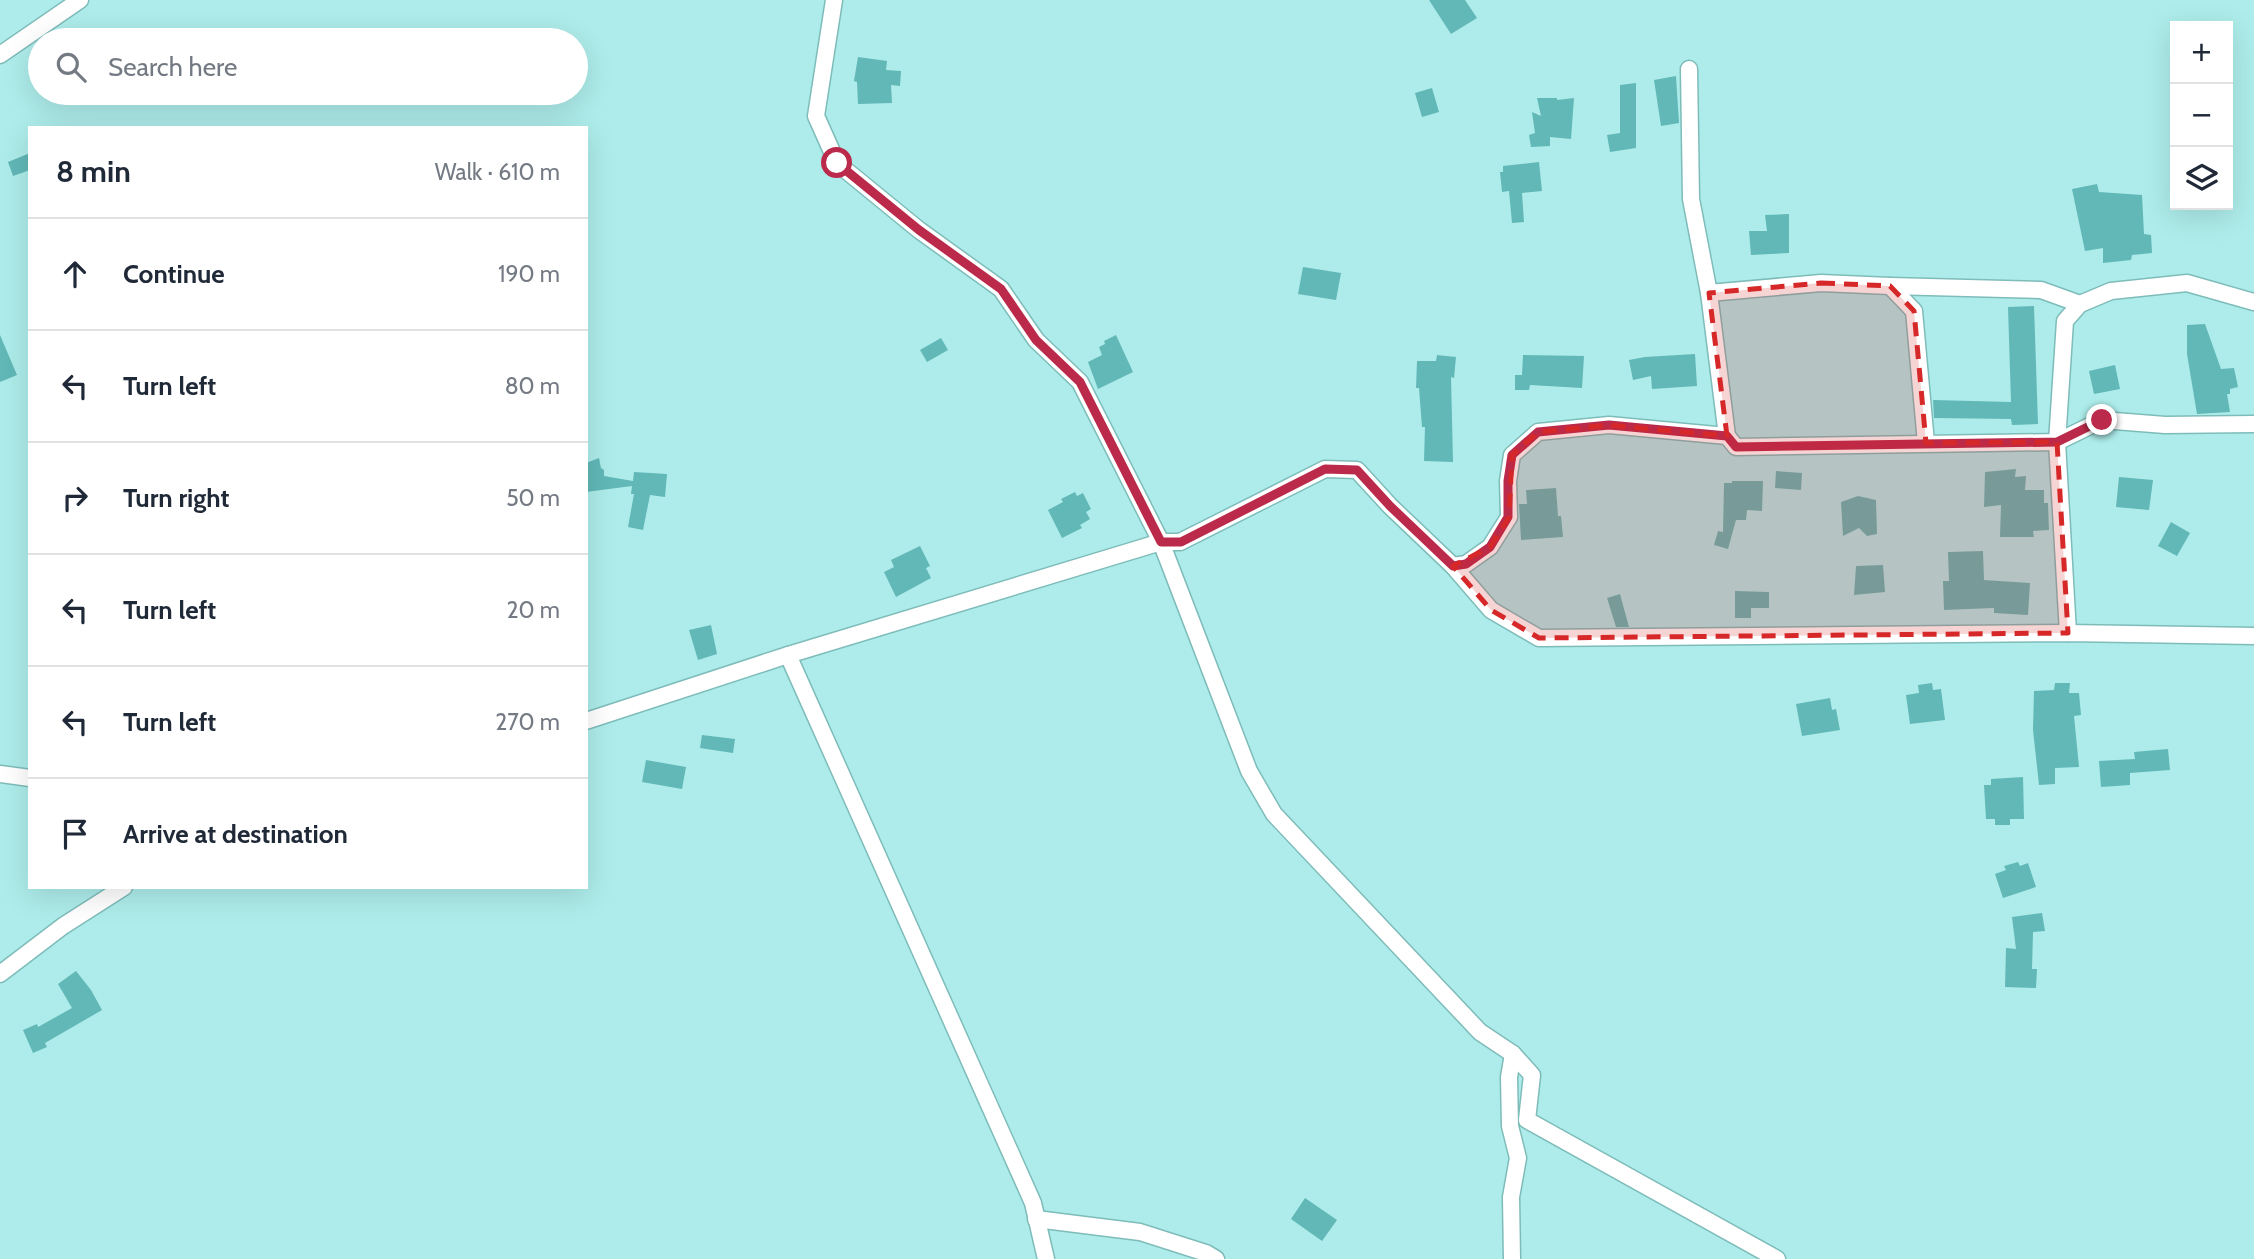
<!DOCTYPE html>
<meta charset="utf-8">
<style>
body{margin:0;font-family:Cabin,sans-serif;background:#f6f6f7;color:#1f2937}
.controls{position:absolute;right:21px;top:21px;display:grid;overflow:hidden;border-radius:0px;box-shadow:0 7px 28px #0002}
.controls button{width:63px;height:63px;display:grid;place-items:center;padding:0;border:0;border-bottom:2px solid #e0e1e3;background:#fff;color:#1f2937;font:35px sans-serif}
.stop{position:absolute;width:21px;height:21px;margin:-16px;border:5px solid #bb2a4a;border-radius:50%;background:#fff}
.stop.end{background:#bb2a4a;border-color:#fff;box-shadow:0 2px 7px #0008}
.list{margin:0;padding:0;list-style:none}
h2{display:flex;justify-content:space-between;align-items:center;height:91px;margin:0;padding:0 28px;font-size:30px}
h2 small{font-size:23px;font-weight:400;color:#747a83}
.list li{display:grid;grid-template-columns:46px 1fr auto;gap:21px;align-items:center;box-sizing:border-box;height:112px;padding:0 28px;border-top:2px solid #e0e1e3}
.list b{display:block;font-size:26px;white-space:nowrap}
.list em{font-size:23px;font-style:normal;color:#747a83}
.icon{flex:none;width:38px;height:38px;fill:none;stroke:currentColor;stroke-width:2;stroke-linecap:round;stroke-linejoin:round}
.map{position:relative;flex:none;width:2254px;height:1259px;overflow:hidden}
.search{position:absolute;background:#fff;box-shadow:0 7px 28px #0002;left:28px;top:28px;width:560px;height:77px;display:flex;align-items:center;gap:18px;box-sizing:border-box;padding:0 24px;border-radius:38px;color:#747a83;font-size:26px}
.panel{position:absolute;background:#fff;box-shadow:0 7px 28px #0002;left:28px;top:126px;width:560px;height:763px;border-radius:0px}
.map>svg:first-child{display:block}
.building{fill:#61b8b7}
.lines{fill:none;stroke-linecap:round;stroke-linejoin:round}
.street-casing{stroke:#7ebcba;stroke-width:19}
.street{stroke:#fff;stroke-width:16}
.route{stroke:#bb2a4a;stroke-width:9}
.marked{fill:#d62828;fill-opacity:0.2;stroke:#d62828;stroke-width:5;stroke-dasharray:14 9;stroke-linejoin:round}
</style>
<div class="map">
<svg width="2254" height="1259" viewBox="0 0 2254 1259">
<rect width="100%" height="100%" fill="#adecea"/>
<!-- building -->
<g class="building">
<polygon points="1429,0 1465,0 1477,18 1451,34"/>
<polygon points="858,57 887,61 886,70 901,71 900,86 891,85 892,103 858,104 857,82 854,81"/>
<polygon points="1676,76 1679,123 1661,126 1654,80"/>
<polygon points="1636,83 1636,148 1610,152 1607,135 1620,133 1620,85"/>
<polygon points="1432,88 1439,112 1422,117 1415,93"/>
<polygon points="1537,98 1557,98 1557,100 1574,98 1571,139 1550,137 1550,146 1531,147 1529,135 1535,133 1532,112 1541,116"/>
<polygon points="30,153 30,170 13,176 8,162"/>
<polygon points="1539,162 1542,191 1522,193 1524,222 1512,223 1509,191 1502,192 1500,172 1503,172 1503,166"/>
<polygon points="2097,184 2099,192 2142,195 2144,234 2151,235 2152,253 2132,255 2131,260 2103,263 2103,248 2085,251 2072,189"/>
<polygon points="1789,214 1789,253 1751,255 1749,231 1767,231 1765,215"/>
<polygon points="1303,267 1341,273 1336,300 1298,294"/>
<polygon points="2034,306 2038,424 2012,425 2011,419 1934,418 1933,400 2011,402 2008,307"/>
<polygon points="2205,324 2221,369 2234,368 2238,387 2230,389 2230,394 2227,394 2230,412 2197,414 2187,354 2187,325"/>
<polygon points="0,335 17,375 0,382"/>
<polygon points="1116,335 1133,372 1098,389 1088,362 1102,355 1099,347 1105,344 1104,341"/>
<polygon points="941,338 948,350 927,362 920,350"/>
<polygon points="1695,354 1697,386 1652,389 1651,376 1633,380 1629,360 1645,357"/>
<polygon points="1437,355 1456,357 1454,378 1451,377 1453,462 1424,461 1425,427 1422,427 1419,388 1416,388 1417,361 1436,361"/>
<polygon points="1523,355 1584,356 1582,388 1530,385 1529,390 1515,390 1515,375 1522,375"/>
<polygon points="2115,365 2120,389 2094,394 2089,371"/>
<polygon points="599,458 601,468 604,470 604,476 633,481 634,472 667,474 665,497 650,495 643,530 628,527 634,494 631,494 632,486 586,492 586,463"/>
<polygon points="2016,469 2015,477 2026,476 2025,490 2044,490 2044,503 2048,503 2049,530 2033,531 2034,537 2000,537 2001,505 1984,507 1985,472"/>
<polygon points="1776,471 1802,473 1801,490 1775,488"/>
<polygon points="2119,477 2153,480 2149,510 2116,507"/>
<polygon points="1732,481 1763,481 1762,511 1747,510 1746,520 1736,520 1728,549 1714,545 1718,531 1723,532 1724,483 1732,483"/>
<polygon points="1556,488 1558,516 1561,516 1563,537 1521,540 1519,504 1527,504 1526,490"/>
<polygon points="1075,492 1077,496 1083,493 1091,509 1086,512 1090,519 1080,525 1082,528 1062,538 1048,510 1063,502 1061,499"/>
<polygon points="1858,496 1876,500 1877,534 1867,536 1859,528 1843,536 1841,502"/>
<polygon points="2171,522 2190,533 2177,556 2158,546"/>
<polygon points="920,546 930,566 926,568 931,578 896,597 884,572 894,567 891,560"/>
<polygon points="1983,551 1984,580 2030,583 2028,615 1994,613 1994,608 1944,610 1943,581 1949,581 1948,552"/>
<polygon points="1883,565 1885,592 1854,595 1856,566"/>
<polygon points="1735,591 1769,592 1769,608 1751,608 1751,618 1735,618"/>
<polygon points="1620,594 1629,627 1616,627 1607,598"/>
<polygon points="711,625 717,654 698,660 689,630"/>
<polygon points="1932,683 1933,690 1941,689 1945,720 1910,724 1906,695 1919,693 1918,685"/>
<polygon points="2055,683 2070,683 2069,693 2079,693 2081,715 2074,716 2079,767 2055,768 2055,784 2039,785 2033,730 2034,691 2054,690"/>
<polygon points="1830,698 1832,710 1836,709 1840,730 1802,736 1796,704"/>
<polygon points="702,735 735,739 733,753 700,748"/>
<polygon points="2168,749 2170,770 2130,773 2130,785 2101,787 2099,761 2135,759 2134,752"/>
<polygon points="646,760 686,767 682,789 642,782"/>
<polygon points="2023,777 2024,819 2010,819 2010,825 1995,825 1995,819 1986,819 1984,785 1991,785 1991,779"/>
<polygon points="2018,862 2020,866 2028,863 2036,887 2003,898 1995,874 2006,870 2004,866"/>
<polygon points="2042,913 2045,931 2033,932 2032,969 2037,969 2036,988 2005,987 2006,948 2016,949 2012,917"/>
<polygon points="76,971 91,990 102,1010 45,1043 47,1047 33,1053 23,1030 37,1024 38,1027 72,1008 58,984"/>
<polygon points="1305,1198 1337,1220 1322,1241 1291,1219"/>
</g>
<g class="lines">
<!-- street casing -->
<g class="street-casing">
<g id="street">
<polyline points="834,0 816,116 837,163 919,230 1001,289 1036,340 1080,382 1161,542 1249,771 1274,814 1480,1032 1513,1054 1532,1075 1527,1120 1777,1259"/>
<polyline points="0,55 80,0"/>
<polyline points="1689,69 1691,199 1709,293 1727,436"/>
<polyline points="1890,286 2041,290 2080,304"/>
<polyline points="1709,293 1821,283 1890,286 1914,311 1926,443"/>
<polyline points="1453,566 1466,564 1490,547 1509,517 1508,481 1512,455 1538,432 1609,425 1727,436 1736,447 2057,442 2102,420 2165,425 2254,424"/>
<polyline points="2068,633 2057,442 2065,321 2080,304 2111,291 2187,283 2254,302"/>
<polyline points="788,655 1033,1203 1046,1259"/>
<polyline points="586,721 788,655 1161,542 1180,542 1325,469 1357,470 1390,506 1453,566 1491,610 1539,638 2068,633 2254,636"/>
<polyline points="0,774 30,778"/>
<polyline points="0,974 63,926 124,887"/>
<polyline points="1036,1219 1140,1232 1206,1253 1216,1259"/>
<polyline points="1512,1259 1511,1197 1518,1158 1510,1126 1509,1077 1513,1054"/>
</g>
</g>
<!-- street -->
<use href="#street" class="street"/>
</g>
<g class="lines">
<!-- route -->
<polyline class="route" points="837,163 919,230 1001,289 1036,340 1080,382 1161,542 1181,542 1325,469 1357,470 1390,506 1453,566 1466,564 1490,547 1508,517 1508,481 1512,455 1538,432 1609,425 1727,436 1736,447 2057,442 2102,420"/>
</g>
<!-- marked area -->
<path class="marked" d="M 1821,283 L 1890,286 L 1914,311 L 1926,443 L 2057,442 L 2068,633 L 1539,638 L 1491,610 L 1453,566 L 1490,547 L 1509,517 L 1512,455 L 1538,432 L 1609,425 L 1727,436 L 1709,293 Z"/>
</svg>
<div class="controls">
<button>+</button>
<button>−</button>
<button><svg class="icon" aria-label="layers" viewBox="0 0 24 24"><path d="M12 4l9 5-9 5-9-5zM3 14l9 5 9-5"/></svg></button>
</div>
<div class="stop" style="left:837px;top:163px"></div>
<div class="stop end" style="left:2102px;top:420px"></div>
<div class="search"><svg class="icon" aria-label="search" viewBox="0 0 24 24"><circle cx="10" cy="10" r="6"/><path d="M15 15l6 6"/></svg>Search here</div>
<section class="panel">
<h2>8 min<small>Walk · 610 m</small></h2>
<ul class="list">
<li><svg class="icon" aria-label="ahead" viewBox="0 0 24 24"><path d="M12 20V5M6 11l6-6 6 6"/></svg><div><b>Continue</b></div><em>190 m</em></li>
<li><svg class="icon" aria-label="left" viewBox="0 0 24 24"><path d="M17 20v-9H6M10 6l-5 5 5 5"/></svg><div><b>Turn left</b></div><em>80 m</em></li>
<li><svg class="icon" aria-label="right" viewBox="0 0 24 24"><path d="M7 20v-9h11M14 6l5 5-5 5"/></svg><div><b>Turn right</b></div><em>50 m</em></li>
<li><svg class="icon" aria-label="left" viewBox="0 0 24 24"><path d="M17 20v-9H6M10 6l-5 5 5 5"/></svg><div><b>Turn left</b></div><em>20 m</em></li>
<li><svg class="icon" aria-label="left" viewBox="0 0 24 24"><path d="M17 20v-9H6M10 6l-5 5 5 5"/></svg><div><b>Turn left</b></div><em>270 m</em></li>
<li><svg class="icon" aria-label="arrive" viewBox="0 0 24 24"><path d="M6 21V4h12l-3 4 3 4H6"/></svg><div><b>Arrive at destination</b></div></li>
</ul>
</section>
</div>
